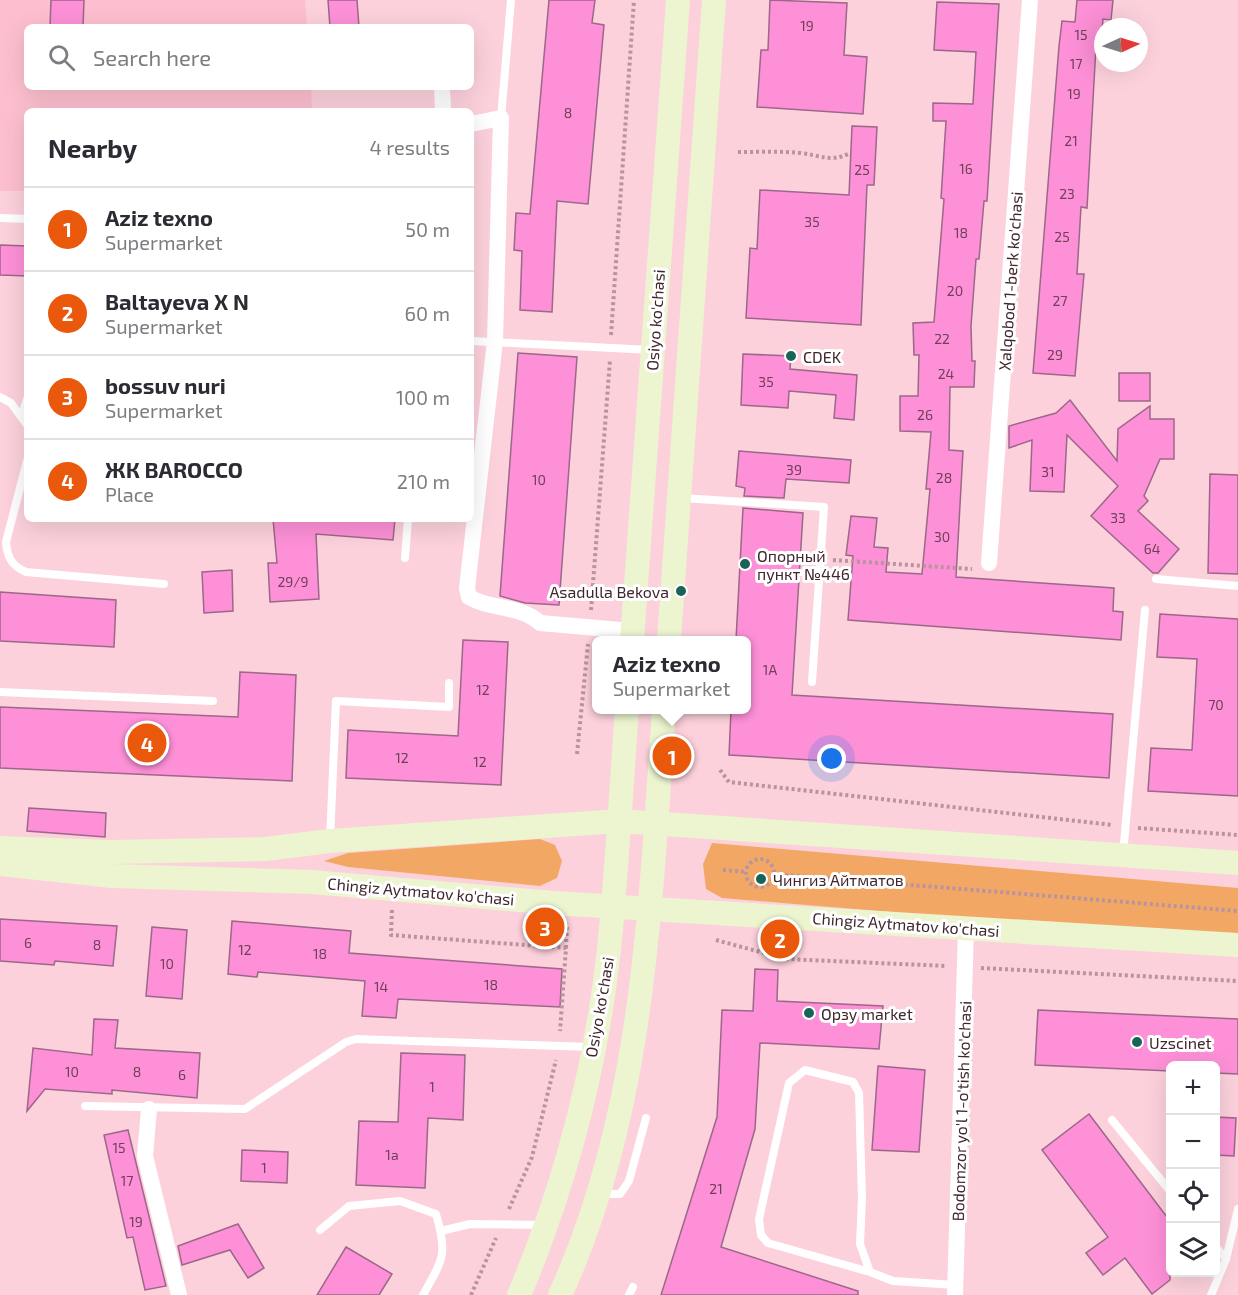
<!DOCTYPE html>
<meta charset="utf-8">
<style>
body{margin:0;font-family:"Exo 2",sans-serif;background:#f2f2f3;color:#2b2b33}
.controls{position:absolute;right:18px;bottom:18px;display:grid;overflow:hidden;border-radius:9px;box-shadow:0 6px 24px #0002}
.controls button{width:54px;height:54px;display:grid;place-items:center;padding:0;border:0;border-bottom:2px solid #e1e1e2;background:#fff;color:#2b2b33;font:30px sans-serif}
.compass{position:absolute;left:1094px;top:18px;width:54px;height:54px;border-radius:50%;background:#fff;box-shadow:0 6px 24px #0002;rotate:86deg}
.you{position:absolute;left:832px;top:759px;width:21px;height:21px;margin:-15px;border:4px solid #fff;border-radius:50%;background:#1a73e8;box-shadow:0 0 0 9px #1a73e833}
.badge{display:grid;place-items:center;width:39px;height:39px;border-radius:50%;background:#ea580c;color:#fff;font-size:20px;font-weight:700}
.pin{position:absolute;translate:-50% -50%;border:3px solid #fff;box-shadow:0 2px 6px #0006}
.popup{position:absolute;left:592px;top:636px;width:159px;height:78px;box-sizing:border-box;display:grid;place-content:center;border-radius:9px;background:#fff;filter:drop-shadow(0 2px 4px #0005);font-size:20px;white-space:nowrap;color:#7c7c81}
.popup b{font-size:22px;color:#2b2b33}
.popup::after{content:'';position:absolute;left:50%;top:100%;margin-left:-12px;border:12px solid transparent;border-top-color:#fff}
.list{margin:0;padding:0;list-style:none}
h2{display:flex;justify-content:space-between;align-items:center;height:78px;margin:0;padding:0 24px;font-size:26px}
h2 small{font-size:20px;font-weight:400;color:#7c7c81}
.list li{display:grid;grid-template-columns:39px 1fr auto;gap:18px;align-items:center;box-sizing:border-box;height:84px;padding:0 24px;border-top:2px solid #e1e1e2}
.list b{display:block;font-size:22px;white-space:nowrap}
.list p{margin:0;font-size:20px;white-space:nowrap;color:#7c7c81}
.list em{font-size:20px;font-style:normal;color:#7c7c81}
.icon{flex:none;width:33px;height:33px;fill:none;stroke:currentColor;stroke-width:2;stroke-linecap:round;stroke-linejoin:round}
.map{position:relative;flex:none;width:1238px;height:1295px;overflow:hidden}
.search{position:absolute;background:#fff;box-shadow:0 6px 24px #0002;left:24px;top:24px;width:450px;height:66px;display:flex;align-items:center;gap:15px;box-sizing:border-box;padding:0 21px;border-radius:9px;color:#7c7c81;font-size:22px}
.panel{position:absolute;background:#fff;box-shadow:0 6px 24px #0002;left:24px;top:108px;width:450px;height:414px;border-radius:9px}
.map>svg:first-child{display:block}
.built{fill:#fdbfcf}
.green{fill:#f2a864}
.building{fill:#fd90d7;stroke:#9c6789;stroke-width:1.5}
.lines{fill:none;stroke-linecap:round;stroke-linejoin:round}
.path{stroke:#b9949e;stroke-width:4;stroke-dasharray:3 3;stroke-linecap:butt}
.lane{stroke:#fff;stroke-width:8}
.street{stroke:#fff;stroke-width:16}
.secondary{stroke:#ecf5d0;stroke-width:24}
.poi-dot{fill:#1a6359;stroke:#fff;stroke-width:2}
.labels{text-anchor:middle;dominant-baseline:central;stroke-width:6;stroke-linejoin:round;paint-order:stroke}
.number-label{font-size:14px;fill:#6f4058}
.street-label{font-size:16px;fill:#40262d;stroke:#fff}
.poi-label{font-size:16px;fill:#40262d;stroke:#fff;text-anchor:start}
</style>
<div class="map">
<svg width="1238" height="1295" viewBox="0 0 1238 1295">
<rect width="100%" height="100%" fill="#fcd1dc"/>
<!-- built -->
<polygon class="built" points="0,0 305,0 307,27 27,27 27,87 311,87 312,111 27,111 27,191 0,191"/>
<!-- green -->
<g class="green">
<polygon points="540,839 555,845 562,861 557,878 540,886 348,867 324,861 348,853"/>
<polygon points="712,843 1238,888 1238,935 951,917 722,898 706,889 703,864"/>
</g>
<!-- building -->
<g class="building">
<polygon points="51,0 84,0 83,27 50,27"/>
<polygon points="328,0 357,0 359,27 330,27"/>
<polygon points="549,0 595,0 592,23 604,25 588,204 557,201 552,312 520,310 522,251 514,250 516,213 530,214"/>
<polygon points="770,0 847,3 844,55 867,57 863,114 757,107 761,50 768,50"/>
<polygon points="1077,0 1113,0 1111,20 1103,19 1101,46 1096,46 1087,208 1081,207 1077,274 1084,274 1075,376 1033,373 1059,46 1062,21 1075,22"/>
<polygon points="937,2 999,4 987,201 984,201 979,259 976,259 971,326 972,361 975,361 974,387 950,387 949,450 963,451 956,577 1114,588 1113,611 1123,612 1121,640 848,620 853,556 846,555 851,516 877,518 874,547 888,548 886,572 922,574 930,489 926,489 931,432 900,431 900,396 918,396 919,355 914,355 913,323 934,322 944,199 941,198 946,121 933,121 933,103 973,104 976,52 934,50"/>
<polygon points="852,126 877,127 874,185 867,185 861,325 746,318 750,248 757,249 760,190 849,195"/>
<polygon points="0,245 27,246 27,276 0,275"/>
<polygon points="518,353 577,357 559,605 525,603 500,596"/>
<polygon points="743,354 791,356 790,369 857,375 854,420 834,418 836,395 789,391 788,408 741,405"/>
<rect x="1119" y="373" width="31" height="28"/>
<polygon points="1070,400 1117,461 1118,429 1150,406 1150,419 1174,419 1174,459 1160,459 1144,496 1148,501 1138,511 1179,549 1158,573 1153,573 1091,516 1118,486 1067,435 1064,492 1030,491 1032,440 1009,448 1009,426 1056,413"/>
<polygon points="739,451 851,460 849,483 786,479 784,498 744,496 745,488 736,486"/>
<polygon points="1210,474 1238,475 1238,574 1208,573"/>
<polygon points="743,508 803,513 792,695 1113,714 1109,778 729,755 731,710 747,710 747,640 736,640"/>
<polygon points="273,519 395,519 393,540 316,534 319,599 270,602 268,563 277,563"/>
<polygon points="232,570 233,611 204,613 202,572"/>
<polygon points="0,592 116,600 114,647 0,641"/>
<polygon points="1160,614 1238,619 1238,796 1148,791 1151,748 1192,750 1197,659 1157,657"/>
<polygon points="463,640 508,642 501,785 346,778 348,730 458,736"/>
<polygon points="240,672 296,675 292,781 0,768 0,707 238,717"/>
<polygon points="29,808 106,813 105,837 27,831"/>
<polygon points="0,919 117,926 113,966 55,961 54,965 0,961"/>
<polygon points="232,921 351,931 349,953 562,969 560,1007 398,999 396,1018 362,1016 365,981 258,972 257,977 228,974"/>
<polygon points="152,927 187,930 182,999 146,996"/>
<polygon points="755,969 778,970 777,1001 883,1006 879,1049 760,1043 755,1129 721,1247 858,1291 858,1295 661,1295 717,1117 722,1010 753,1011"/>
<polygon points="1038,1010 1238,1019 1238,1074 1215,1073 1215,1065 1170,1065 1170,1071 1035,1065"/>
<polygon points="94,1019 118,1020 115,1048 200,1053 197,1098 112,1090 112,1094 45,1089 27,1111 33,1048 92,1055"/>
<polygon points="401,1053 465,1055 463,1120 428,1118 425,1188 356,1185 359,1121 398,1122"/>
<polygon points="878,1066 925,1070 919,1152 872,1150"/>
<polygon points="1089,1114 1170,1221 1170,1280 1152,1294 1125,1258 1103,1275 1086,1253 1108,1237 1042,1150"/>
<polygon points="1215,1117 1236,1118 1234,1156 1215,1155"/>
<polygon points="128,1130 166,1286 145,1290 133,1237 127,1238 104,1135"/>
<polygon points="242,1150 288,1152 287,1183 241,1181"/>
<polygon points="238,1224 264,1268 248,1278 230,1250 182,1265 178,1246"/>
<polygon points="346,1247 392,1274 379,1295 317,1295"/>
</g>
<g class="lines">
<!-- path -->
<g class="path">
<path d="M 738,152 C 759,152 780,151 800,153 C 820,155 831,163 850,153"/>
<polyline points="611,335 634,0"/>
<polyline points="833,560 972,569"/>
<polyline points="591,610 610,360"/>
<polyline points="577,754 588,644"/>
<polyline points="720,770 729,782 1113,825"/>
<polyline points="1138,828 1238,835"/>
<circle cx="760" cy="873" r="14"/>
<polyline points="723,870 746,872"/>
<polyline points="773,874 1238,911"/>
<polyline points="392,910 391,935 566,948 560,1031"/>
<polyline points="716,940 786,959 947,966"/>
<polyline points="566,948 567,924"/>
<polyline points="981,968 1238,981"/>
<polyline points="509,1209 532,1157 556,1060"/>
<polyline points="471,1295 496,1238"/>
</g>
<!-- lane -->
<g class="lane">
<polyline points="501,118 511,0"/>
<polyline points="0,218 27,219"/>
<polyline points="471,341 652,350"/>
<polyline points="0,397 11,403 27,425"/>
<polyline points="22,415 27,399"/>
<path d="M 27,461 L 6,542 C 7,557 12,566 26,572 L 164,584"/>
<polyline points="682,498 824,507 812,682"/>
<polyline points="405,558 408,519"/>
<polyline points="1156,579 1238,586"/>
<polyline points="0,692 213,701"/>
<polyline points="330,840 336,701 449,707 449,683"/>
<polyline points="1123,854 1145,610"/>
<polyline points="85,1106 245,1109 346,1042 356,1039 592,1047"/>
<polyline points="1112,1120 1170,1191"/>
<polyline points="601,1194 620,1194 629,1181 646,1118"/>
<path d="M 320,1230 L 349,1206 L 400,1201 L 436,1214 C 448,1255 443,1259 423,1295"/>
<polyline points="441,1231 470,1224 543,1225"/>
<polyline points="1216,1247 1226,1259"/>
<polyline points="870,1272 768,1243 761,1235 759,1219 789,1083 805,1070 853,1082 859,1093 862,1198 860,1244 870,1272 893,1281 956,1285"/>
<polyline points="629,1295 633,1287"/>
<polyline points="1211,1295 1226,1259 1238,1209"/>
</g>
<!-- street -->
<g class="street">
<polyline points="442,87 443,111"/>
<path d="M 471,124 L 501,118 L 495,341 L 467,588 L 469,597 C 490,610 521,605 540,623 L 632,631"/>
<polyline points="989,563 1030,0"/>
<polyline points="149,1109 145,1156 179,1295"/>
<polyline points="955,1295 966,928"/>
</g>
<!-- secondary -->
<g class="secondary">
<polyline points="632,640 678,0"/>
<polyline points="669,640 714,0"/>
<polyline points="0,848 110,852 265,849 330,841 619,821 1238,863"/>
<polyline points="0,864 112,876 312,882 554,903 1238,945"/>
<path d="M 519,1295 C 565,1186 596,1068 609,949 C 617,870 621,789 627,710"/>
<path d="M 560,1295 C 644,1112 650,907 664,710"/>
</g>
</g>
<!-- markers -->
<g class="poi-dot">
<circle cx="791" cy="356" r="6"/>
<circle cx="745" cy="564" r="6"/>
<circle cx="681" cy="591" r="6"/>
<circle cx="761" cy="879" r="6"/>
<circle cx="809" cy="1013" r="6"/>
<circle cx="1137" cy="1042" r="6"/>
</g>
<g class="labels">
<!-- number labels -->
<g class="number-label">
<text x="807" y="25">19</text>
<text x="1081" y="34">15</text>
<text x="1076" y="63">17</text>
<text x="1074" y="93">19</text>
<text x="568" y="112">8</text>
<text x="1071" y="140">21</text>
<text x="966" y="168">16</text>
<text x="862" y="169">25</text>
<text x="1067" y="193">23</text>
<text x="812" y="221">35</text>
<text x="961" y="232">18</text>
<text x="1062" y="236">25</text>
<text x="955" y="290">20</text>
<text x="1060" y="300">27</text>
<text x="942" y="338">22</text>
<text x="1055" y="354">29</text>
<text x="946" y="373">24</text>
<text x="766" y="381">35</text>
<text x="925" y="414">26</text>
<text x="794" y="469">39</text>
<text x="1048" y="471">31</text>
<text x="944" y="477">28</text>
<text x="539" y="479">10</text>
<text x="1118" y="517">33</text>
<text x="942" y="536">30</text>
<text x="1152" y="548">64</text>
<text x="293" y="581">29/9</text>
<text x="770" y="669">1A</text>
<text x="483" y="689">12</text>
<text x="1216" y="704">70</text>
<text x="402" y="757">12</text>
<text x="480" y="761">12</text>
<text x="28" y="942">6</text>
<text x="97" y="944">8</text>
<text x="245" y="949">12</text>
<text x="320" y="953">18</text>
<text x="167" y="963">10</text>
<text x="491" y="984">18</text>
<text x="381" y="986">14</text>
<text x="72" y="1071">10</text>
<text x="137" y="1071">8</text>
<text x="182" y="1074">6</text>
<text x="432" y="1086">1</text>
<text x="119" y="1147">15</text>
<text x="392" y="1154">1a</text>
<text x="264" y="1167">1</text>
<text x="127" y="1180">17</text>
<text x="716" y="1188">21</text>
<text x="136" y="1221">19</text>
</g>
<!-- street labels -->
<g class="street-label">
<text transform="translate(1010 281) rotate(-86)">Xalqobod 1-berk ko'chasi</text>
<text transform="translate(655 320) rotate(-86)">Osiyo ko'chasi</text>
<text transform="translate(421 891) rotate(5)">Chingiz Aytmatov ko'chasi</text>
<text transform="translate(906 924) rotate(4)">Chingiz Aytmatov ko'chasi</text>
<text transform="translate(599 1007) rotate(-80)">Osiyo ko'chasi</text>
<text transform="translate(961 1111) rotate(-88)">Bodomzor yo'l 1-o'tish ko'chasi</text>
</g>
<!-- poi labels -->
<g class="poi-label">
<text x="803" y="356">CDEK</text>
<text x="757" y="555">Опорный<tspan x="757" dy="18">пункт №446</tspan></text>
<text x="669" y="591" text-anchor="end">Asadulla Bekova</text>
<text x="773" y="879">Чингиз Айтматов</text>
<text x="821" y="1013">Орзу market</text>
<text x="1149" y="1042">Uzscinet</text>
</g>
</g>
</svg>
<div class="controls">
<button>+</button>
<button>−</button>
<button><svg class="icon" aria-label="locate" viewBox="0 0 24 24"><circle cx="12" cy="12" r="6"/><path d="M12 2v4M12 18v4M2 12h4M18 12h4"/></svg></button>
<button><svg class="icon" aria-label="layers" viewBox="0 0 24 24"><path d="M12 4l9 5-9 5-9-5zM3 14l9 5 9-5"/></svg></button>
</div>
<svg class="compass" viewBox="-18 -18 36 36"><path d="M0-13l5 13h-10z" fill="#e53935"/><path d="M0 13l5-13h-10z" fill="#7c7c81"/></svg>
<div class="you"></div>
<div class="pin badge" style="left:672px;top:756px">1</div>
<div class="popup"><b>Aziz texno</b>Supermarket</div>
<div class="pin badge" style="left:780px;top:939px">2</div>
<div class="pin badge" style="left:545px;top:927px">3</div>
<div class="pin badge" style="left:147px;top:743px">4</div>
<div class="search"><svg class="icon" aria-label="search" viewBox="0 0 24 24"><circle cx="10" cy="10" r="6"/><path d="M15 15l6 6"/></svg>Search here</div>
<section class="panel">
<h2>Nearby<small>4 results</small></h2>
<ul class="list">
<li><span class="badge">1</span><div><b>Aziz texno</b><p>Supermarket</p></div><em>50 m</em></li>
<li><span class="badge">2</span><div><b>Baltayeva X N</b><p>Supermarket</p></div><em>60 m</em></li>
<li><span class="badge">3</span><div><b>bossuv nuri</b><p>Supermarket</p></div><em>100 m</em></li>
<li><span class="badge">4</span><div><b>ЖК BAROCCO</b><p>Place</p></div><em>210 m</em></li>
</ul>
</section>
</div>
